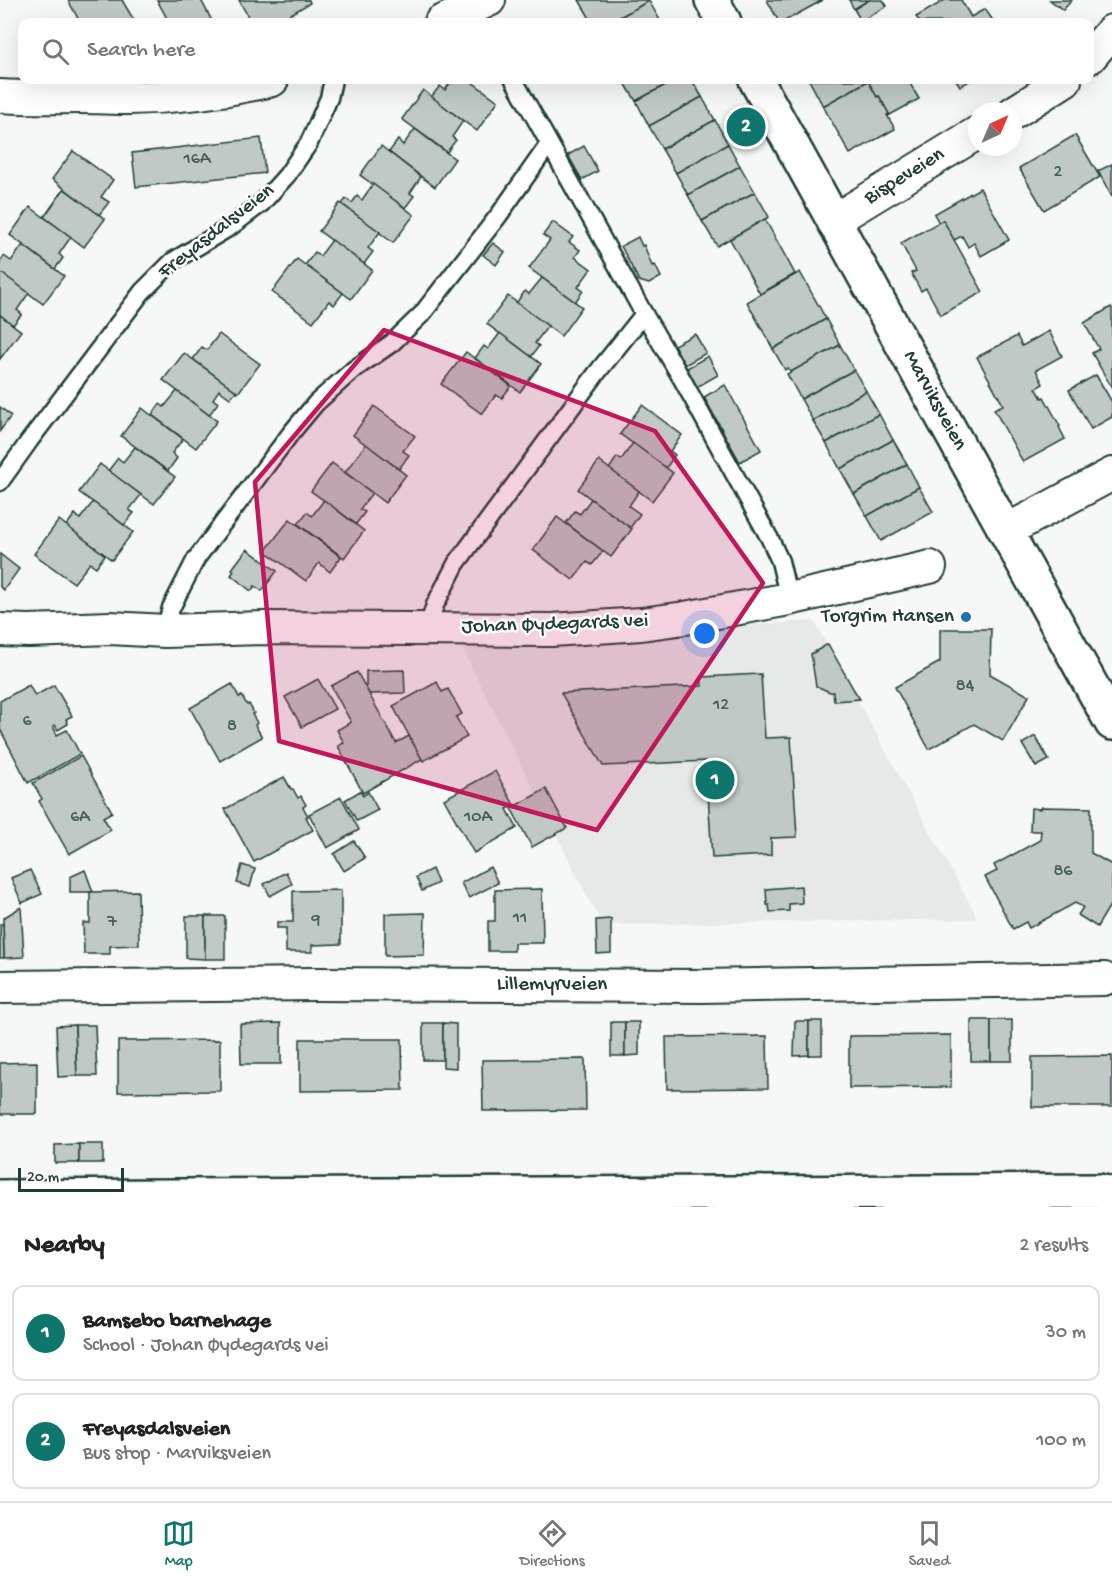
<!DOCTYPE html>
<meta charset="utf-8">
<style>
body{margin:0;font-family:"Gochi Hand",sans-serif;background:#f6f6f6;color:#222}
.compass{position:absolute;left:968px;top:102px;width:54px;height:54px;border-radius:50%;background:#fff;box-shadow:0 6px 24px #0002;rotate:44deg}
.scale{position:absolute;left:18px;bottom:15px;width:106px;box-sizing:border-box;padding-left:6px;border:3px solid #1f3d34;border-top:0;font-size:16px;line-height:21px;white-space:nowrap;color:#1f3d34;-webkit-text-stroke:4px #fff;paint-order:stroke}
.you{position:absolute;left:705px;top:634px;width:21px;height:21px;margin:-15px;border:4px solid #fff;border-radius:50%;background:#1a73e8;box-shadow:0 0 0 9px #1a73e833}
.badge{display:grid;place-items:center;width:39px;height:39px;border-radius:50%;background:#0f766e;color:#fff;font-size:20px;font-weight:700}
.pin{position:absolute;translate:-50% -50%;border:3px solid #fff;box-shadow:0 2px 6px #0006}
.list{margin:0;padding:0;list-style:none}
h2{display:flex;justify-content:space-between;align-items:center;height:78px;margin:0;padding:0 24px;font-size:26px}
h2 small{font-size:20px;font-weight:400;color:#767676}
.list li{display:grid;grid-template-columns:39px 1fr auto;gap:18px;align-items:center;box-sizing:border-box;height:96px;margin:0 12px 12px;padding:0 12px;border:2px solid #e0e0e0;border-radius:12px}
.list b{display:block;font-size:22px;white-space:nowrap}
.list p{margin:0;font-size:20px;white-space:nowrap;color:#767676}
.list em{font-size:20px;font-style:normal;color:#767676}
.icon{flex:none;width:33px;height:33px;fill:none;stroke:currentColor;stroke-width:2;stroke-linecap:round;stroke-linejoin:round}
.map{position:relative;flex:none;width:1112px;height:1207px;overflow:hidden}
.search{position:absolute;background:#fff;box-shadow:0 6px 24px #0002;left:18px;right:18px;top:18px;height:66px;display:flex;align-items:center;gap:15px;box-sizing:border-box;padding:0 21px;border-radius:12px;color:#767676;font-size:22px}
.sheet{height:294px;background:#fff}
nav{display:flex;justify-content:space-around;align-items:center;box-sizing:border-box;height:84px;border-top:2px solid #e0e0e0;background:#fff;font-size:16px;color:#767676}
nav a{display:grid;justify-items:center;gap:3px}
nav .on{color:#0f766e}
.map>svg:first-child{display:block}
.built{fill:#e6e9e8}
.building{fill:#c0c9c6;stroke:#1f3d34;stroke-width:1.5}
.lines{fill:none;stroke-linecap:round;stroke-linejoin:round}
.lane-casing{stroke:#1f3d34;stroke-width:21}
.street-casing{stroke:#1f3d34;stroke-width:36}
.secondary-casing{stroke:#1f3d34;stroke-width:38}
.lane{stroke:#fff;stroke-width:16}
.street{stroke:#fff;stroke-width:32}
.secondary{stroke:#fff;stroke-width:33}
.marked{fill:#c2185b;fill-opacity:0.2;stroke:#c2185b;stroke-width:4.5;stroke-linejoin:round}
.poi-dot{fill:#1f6fb2;stroke:#fff;stroke-width:2}
.labels{text-anchor:middle;dominant-baseline:central;stroke-width:5;stroke-linejoin:round;paint-order:stroke}
.number-label{font-size:18px;fill:#476058}
.street-label{font-size:21px;fill:#1f3d34;stroke:#fff}
.poi-label{font-size:21px;fill:#1f3d34;stroke:#fff;text-anchor:end}
</style>
<div class="map">
<svg width="1112" height="1207" viewBox="0 0 1112 1207">
<rect width="100%" height="100%" fill="#f6f7f7"/>
<filter id="ink" filterUnits="userSpaceOnUse"><feTurbulence type="fractalNoise" baseFrequency=".0167" numOctaves="2"/><feDisplacementMap in="SourceGraphic" scale="12" xChannelSelector="R" yChannelSelector="G"/><feConvolveMatrix kernelMatrix="1 2 1 2 8 2 1 2 1" color-interpolation-filters="sRGB"/></filter>
<g filter="url(#ink)">
<!-- built -->
<polygon class="built" points="814,621 978,919 602,925 459,642"/>
<!-- building -->
<g class="building">
<polygon points="68,0 122,0 135,22 80,22"/>
<polygon points="157,0 201,0 212,21 210,22 169,22"/>
<polygon points="239,0 309,0 310,3 277,22 251,22"/>
<polygon points="579,0 648,0 649,1 611,22 592,22"/>
<polygon points="767,0 823,0 783,22 779,22"/>
<polygon points="849,0 869,0 854,9"/>
<polygon points="869,0 883,0 887,6 861,21 854,9"/>
<polygon points="945,0 961,0 971,17 985,9 994,22 920,22 916,17"/>
<polygon points="1050,0 1072,0 1063,10"/>
<polygon points="649,1 661,22 611,22"/>
<polygon points="452,80 469,80 498,101 477,131 431,97 440,86 445,90"/>
<polygon points="623,80 675,80 636,101"/>
<polygon points="675,80 692,80 702,97 649,126 636,101"/>
<polygon points="809,80 867,80 868,81 823,106"/>
<polygon points="871,80 908,80 919,99 888,116 887,115 889,114 879,96 877,97 868,81"/>
<polygon points="956,80 971,80 960,86"/>
<polygon points="868,81 877,97 879,96 889,114 887,115 895,129 850,154 823,106"/>
<polygon points="423,90 463,121 452,137 456,140 447,152 402,119"/>
<polygon points="702,97 715,120 662,149 649,126"/>
<polygon points="715,120 728,144 676,173 662,149"/>
<polygon points="415,129 455,159 435,187 389,152 398,140 403,145"/>
<polygon points="1075,135 1100,177 1044,210 1019,168"/>
<polygon points="261,138 265,173 136,187 132,153"/>
<polygon points="728,144 740,166 688,195 676,173"/>
<polygon points="381,146 421,177 410,193 414,196 405,208 360,175"/>
<polygon points="584,146 598,171 582,180 568,155"/>
<polygon points="73,151 113,180 101,197 109,202 99,215 52,179"/>
<polygon points="1112,164 1112,197 1098,171"/>
<polygon points="740,166 755,192 702,221 688,195"/>
<polygon points="373,184 414,215 393,243 342,204 346,199 352,203 357,196 362,200"/>
<polygon points="980,188 1009,240 981,256 974,243 968,247 962,236 954,240 943,220 939,223 934,214"/>
<polygon points="64,189 105,219 84,247 44,217"/>
<polygon points="755,192 769,217 717,246 702,221"/>
<polygon points="340,203 380,232 368,248 373,252 364,264 319,231"/>
<polygon points="30,207 71,237 59,254 63,258 55,269 10,235"/>
<polygon points="765,219 795,274 760,294 730,239"/>
<polygon points="943,220 983,292 941,315 926,288 921,291 911,273 916,271 901,243"/>
<polygon points="553,222 573,237 569,242 580,250 575,257 591,269 578,287 583,291 575,302 529,268 550,240 543,235"/>
<polygon points="638,237 642,246 644,245 652,266 655,265 661,277 649,284 639,281 621,246"/>
<polygon points="332,240 372,270 351,299 305,265 315,252 320,256"/>
<polygon points="493,243 505,252 496,265 483,255"/>
<polygon points="23,245 64,276 43,304 0,272 0,262 4,256 11,261"/>
<polygon points="297,259 343,293 334,305 329,301 313,322 272,292"/>
<polygon points="0,272 29,293 17,310 22,314 13,325 0,315"/>
<polygon points="800,272 826,319 773,349 747,302"/>
<polygon points="542,278 582,307 561,336 516,303 525,291 529,294"/>
<polygon points="508,296 548,326 535,343 539,346 531,357 487,324"/>
<polygon points="1111,307 1112,308 1112,388 1092,353 1099,349 1084,323"/>
<polygon points="0,315 21,331 0,359"/>
<polygon points="826,319 840,345 791,372 788,368 785,370 773,349"/>
<polygon points="1049,331 1062,356 1036,370 1043,384 1036,388 1042,398 1044,397 1060,426 1059,427 1065,439 1023,462 994,409 1003,405 977,357 1017,336 1022,346"/>
<polygon points="500,333 541,364 520,392 475,358 484,346 488,349"/>
<polygon points="219,334 260,364 238,393 193,359 202,347 207,350"/>
<polygon points="695,334 706,353 685,365 674,345"/>
<polygon points="840,345 854,370 801,399 787,374"/>
<polygon points="466,352 511,386 502,398 496,395 482,414 441,384"/>
<polygon points="184,353 236,391 230,398 219,390 213,399 218,403 209,415 163,380"/>
<polygon points="708,356 718,375 697,387 687,368"/>
<polygon points="854,370 866,391 813,421 801,399"/>
<polygon points="1096,375 1112,402 1112,417 1091,429 1069,390"/>
<polygon points="725,385 761,450 740,462 704,397"/>
<polygon points="177,391 217,421 196,448 152,415 160,404 164,407"/>
<polygon points="866,391 879,414 826,443 813,421"/>
<polygon points="642,405 682,435 670,451 675,455 666,468 620,434"/>
<polygon points="374,406 415,436 403,451 409,455 399,469 353,435"/>
<polygon points="0,407 11,416 0,431"/>
<polygon points="142,408 183,439 172,453 177,458 168,471 121,436"/>
<polygon points="879,414 893,440 840,469 826,443"/>
<polygon points="893,440 907,464 854,494 840,469"/>
<polygon points="633,443 673,473 652,501 609,469 617,457 621,460"/>
<polygon points="366,444 406,475 385,503 345,472"/>
<polygon points="135,447 175,477 154,504 108,471 118,458 123,462"/>
<polygon points="599,461 639,491 629,506 640,514 630,528 578,489"/>
<polygon points="332,463 372,493 360,509 365,512 356,524 311,491"/>
<polygon points="100,464 141,495 129,510 134,513 124,525 79,492"/>
<polygon points="907,464 919,487 867,516 854,494"/>
<polygon points="919,487 933,512 881,541 867,516"/>
<polygon points="591,499 632,529 611,557 566,523 575,511 580,514"/>
<polygon points="324,500 364,531 344,558 298,524 307,512 312,516"/>
<polygon points="93,502 133,532 112,560 66,526 75,514 80,519"/>
<polygon points="557,517 603,551 592,565 587,562 573,580 533,550"/>
<polygon points="290,519 341,557 330,572 319,563 306,581 265,551"/>
<polygon points="59,520 105,555 96,567 90,563 74,583 34,554"/>
<polygon points="247,549 277,571 262,591 255,586 251,591 231,575 234,571 232,569"/>
<polygon points="0,554 19,569 4,590 0,587"/>
<polygon points="940,629 991,629 990,674 1029,696 1003,741 974,724 929,749 895,687 940,662"/>
<polygon points="828,644 854,690 860,699 834,701 833,692 830,692 816,686 811,654"/>
<polygon points="404,670 405,693 369,694 366,688 366,671"/>
<polygon points="357,672 396,743 409,736 422,759 363,793 338,746 344,743 337,730 351,722 331,686"/>
<polygon points="761,674 765,738 791,737 797,837 771,838 771,855 712,858 706,761 603,766 561,693 702,686 701,677"/>
<polygon points="318,679 335,709 302,727 285,697"/>
<polygon points="437,682 442,692 448,689 462,714 456,717 467,737 423,761 393,706"/>
<polygon points="232,684 239,697 242,696 247,705 249,704 254,713 252,714 257,723 255,725 262,737 220,761 190,708"/>
<polygon points="29,685 35,696 54,685 72,716 66,719 68,724 58,730 55,725 53,726 57,735 67,730 80,754 28,783 0,729 0,701"/>
<polygon points="1035,736 1049,760 1036,767 1022,744"/>
<polygon points="81,756 112,812 103,817 111,830 69,854 39,801 42,799 33,783"/>
<polygon points="495,771 514,805 507,809 517,828 474,853 444,799"/>
<polygon points="284,777 291,789 293,789 298,798 301,796 306,805 303,807 308,816 306,817 313,830 254,862 225,809"/>
<polygon points="546,789 567,828 532,847 511,808"/>
<polygon points="360,791 363,796 368,792 378,810 357,821 345,800"/>
<polygon points="341,797 359,830 327,848 309,814"/>
<polygon points="1041,807 1091,808 1091,853 1112,865 1112,902 1097,927 1078,915 1083,907 1075,903 1029,928 1026,922 1013,929 985,877 997,871 994,865 1040,840 1041,831 1030,831 1031,808 1040,809"/>
<polygon points="354,841 365,858 344,871 334,854"/>
<polygon points="242,865 255,869 250,887 237,883"/>
<polygon points="490,867 498,883 469,898 461,883"/>
<polygon points="432,869 438,883 422,891 416,877"/>
<polygon points="30,870 42,894 22,903 11,878"/>
<polygon points="85,870 93,892 70,892 70,877"/>
<polygon points="286,872 292,884 270,896 264,884"/>
<polygon points="801,886 802,903 789,904 789,911 770,912 769,905 767,905 766,889"/>
<polygon points="542,889 543,943 514,943 514,951 488,951 488,921 495,921 495,890"/>
<polygon points="341,890 341,944 312,945 312,952 286,952 286,928 277,928 277,922 293,922 293,891"/>
<polygon points="138,891 139,945 110,946 110,954 84,954 83,923 90,923 90,892"/>
<polygon points="21,907 24,957 4,958 3,918"/>
<polygon points="425,913 424,955 385,956 385,914"/>
<polygon points="186,916 205,916 205,959 186,958"/>
<rect x="205" y="916" width="20" height="43"/>
<polygon points="611,919 611,953 597,954 596,920"/>
<polygon points="0,924 3,924 4,958 0,958"/>
<rect x="971" y="1020" width="20" height="41"/>
<rect x="991" y="1020" width="21" height="41"/>
<polygon points="795,1021 809,1021 809,1055 794,1056"/>
<rect x="809" y="1021" width="13" height="34"/>
<rect x="611" y="1022" width="14" height="34"/>
<polygon points="625,1022 639,1022 639,1055 625,1056"/>
<polygon points="281,1023 281,1064 241,1064 240,1024"/>
<rect x="423" y="1023" width="20" height="37"/>
<polygon points="443,1023 456,1024 456,1068 443,1067"/>
<polygon points="75,1025 77,1076 58,1077 56,1026"/>
<polygon points="75,1025 95,1025 97,1076 77,1076"/>
<polygon points="951,1035 951,1087 849,1088 849,1036"/>
<polygon points="767,1036 768,1088 667,1089 666,1037"/>
<polygon points="300,1039 402,1039 403,1090 300,1091"/>
<polygon points="220,1040 220,1091 118,1092 118,1041"/>
<polygon points="1112,1056 1112,1107 1032,1107 1032,1057"/>
<polygon points="585,1059 586,1110 483,1111 482,1060"/>
<polygon points="37,1062 37,1114 0,1114 0,1063"/>
<polygon points="79,1144 79,1163 55,1163 55,1145"/>
<rect x="79" y="1144" width="24" height="19"/>
</g>
<g class="lines">
<!-- lane casing -->
<g class="lane-casing">
<g id="lane">
<polyline points="514,80 644,314 682,379 770,539 780,561 789,599"/>
<polyline points="0,482 30,440 142,292 173,261 230,227 262,203 287,175 309,143 329,98 333,80"/>
<polyline points="427,630 435,605 456,564 596,374 644,314"/>
<polyline points="165,631 171,608 196,559 291,433 316,403 353,370 392,343 422,314 499,215 549,144"/>
</g>
</g>
<!-- street casing -->
<g class="street-casing">
<g id="street">
<polyline points="441,22 489,0"/>
<polyline points="1090,57 1112,31"/>
<path d="M 0,96 C 26,98 52,97 79,97 C 96,97 113,98 130,98 C 177,97 226,91 272,80"/>
<polyline points="1013,113 1065,80"/>
<polyline points="833,221 977,133"/>
<polyline points="1006,531 1112,474"/>
<polyline points="0,630 29,631 110,628 165,631 265,628 552,630 641,624 685,618 789,599 930,567"/>
<polyline points="0,987 314,984 702,986 1104,979"/>
</g>
</g>
<!-- secondary casing -->
<g class="secondary-casing">
<g id="secondary">
<polyline points="712,0 724,22"/>
<polyline points="756,80 1112,723"/>
<polyline points="0,1197 1099,1191 1112,1194"/>
</g>
</g>
<!-- lane -->
<use href="#lane" class="lane"/>
<!-- street -->
<use href="#street" class="street"/>
<!-- secondary -->
<use href="#secondary" class="secondary"/>
</g>
</g>
<!-- marked area -->
<path class="marked" d="M 384,330 L 655,431 L 763,583 L 597,830 L 279,741 L 255,482 Z"/>
<!-- markers -->
<circle class="poi-dot" cx="966" cy="617" r="6"/>
<g class="labels">
<!-- number labels -->
<g class="number-label">
<text x="197" y="159">16A</text>
<text x="1058" y="172">2</text>
<text x="965" y="686">84</text>
<text x="721" y="705">12</text>
<text x="27" y="721">6</text>
<text x="232" y="726">8</text>
<text x="80" y="817">6A</text>
<text x="478" y="817">10A</text>
<text x="1063" y="871">86</text>
<text x="520" y="918">11</text>
<text x="316" y="920">9</text>
<text x="112" y="922">7</text>
</g>
<!-- street labels -->
<g class="street-label">
<text transform="translate(905 177) rotate(-32)">Bispeveien</text>
<text transform="translate(217 232) rotate(-38)">Freyasdalsveien</text>
<text transform="translate(934 401) rotate(61)">Marviksveien</text>
<text transform="translate(555 625) rotate(-2)">Johan Øydegards vei</text>
<text x="552" y="985">Lillemyrveien</text>
</g>
<!-- poi labels -->
<g class="poi-label">
<text x="954" y="617">Torgrim Hansen</text>
</g>
</g>
</svg>
<svg class="compass" viewBox="-18 -18 36 36"><path d="M0-13l5 13h-10z" fill="#e53935"/><path d="M0 13l5-13h-10z" fill="#767676"/></svg>
<div class="scale">20 m</div>
<div class="you"></div>
<div class="pin badge" style="left:715px;top:780px">1</div>
<div class="pin badge" style="left:746px;top:127px">2</div>
<div class="search"><svg class="icon" aria-label="search" viewBox="0 0 24 24"><circle cx="10" cy="10" r="6"/><path d="M15 15l6 6"/></svg>Search here</div>
</div>
<section class="sheet">
<h2>Nearby<small>2 results</small></h2>
<ul class="list">
<li><span class="badge">1</span><div><b>Bamsebo barnehage</b><p>School · Johan Øydegards vei</p></div><em>30 m</em></li>
<li><span class="badge">2</span><div><b>Freyasdalsveien</b><p>Bus stop · Marviksveien</p></div><em>100 m</em></li>
</ul>
</section>
<nav>
<a class="on"><svg class="icon" aria-label="map" viewBox="0 0 24 24"><path d="M3 6l6-2 6 2 6-2v14l-6 2-6-2-6 2zM9 4v14M15 6v14"/></svg>Map</a>
<a><svg class="icon" aria-label="directions" viewBox="0 0 24 24"><path d="M12 3l9 9-9 9-9-9zM9 14v-3h6M13 9l2 2-2 2"/></svg>Directions</a>
<a><svg class="icon" aria-label="saved" viewBox="0 0 24 24"><path d="M7 4h10v16l-5-4-5 4z"/></svg>Saved</a>
</nav>
